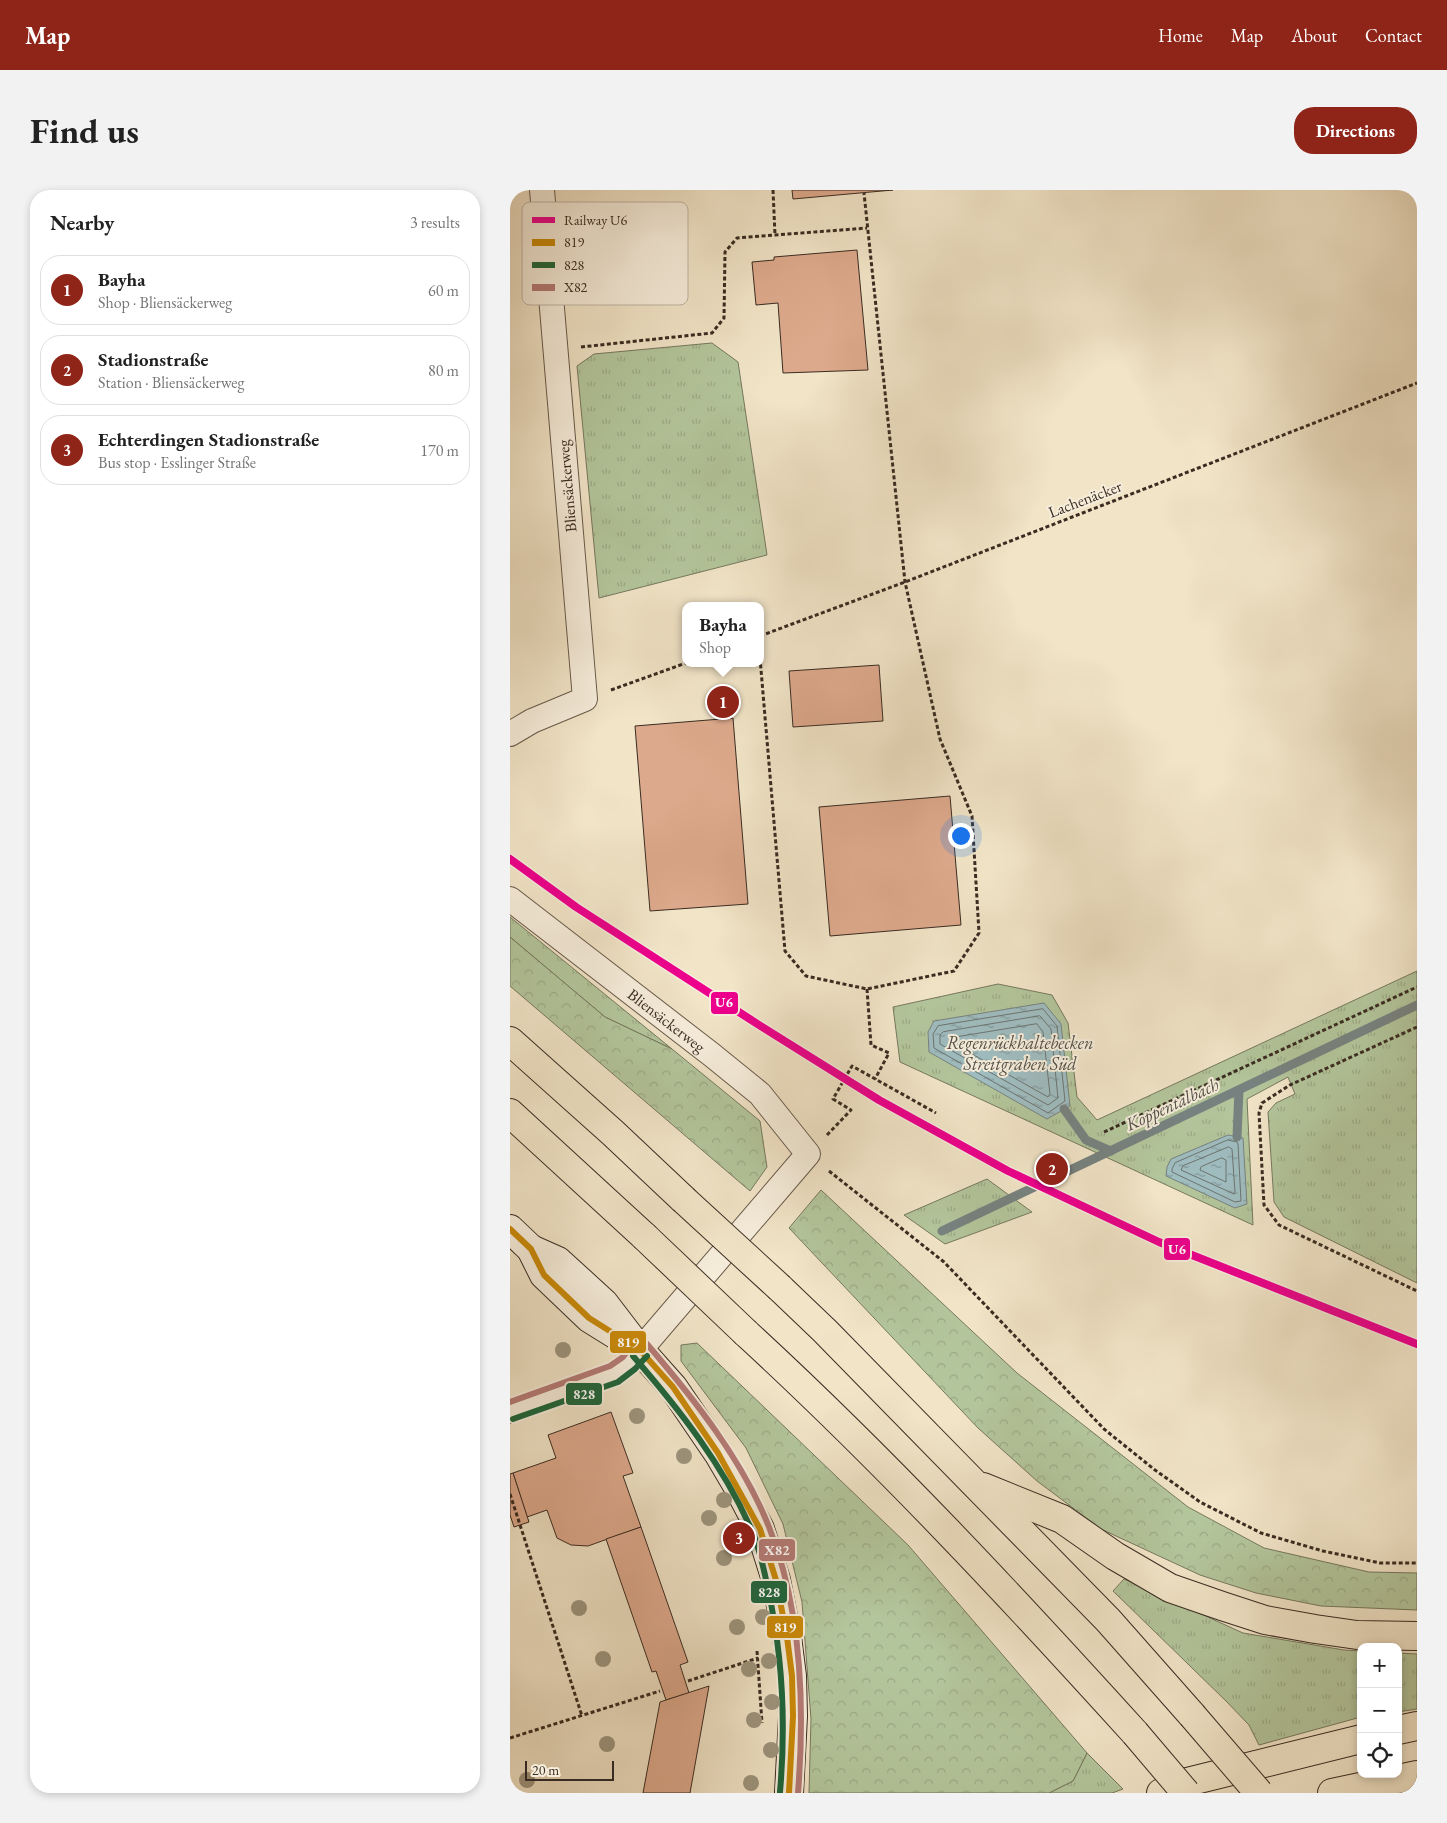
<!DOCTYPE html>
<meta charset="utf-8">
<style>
body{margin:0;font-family:"EB Garamond",serif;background:#f2f2f2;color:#222}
.controls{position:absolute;right:15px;bottom:15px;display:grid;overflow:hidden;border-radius:10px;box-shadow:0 2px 8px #0003}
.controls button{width:45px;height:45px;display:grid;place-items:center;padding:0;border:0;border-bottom:1px solid #e0e0e0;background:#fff;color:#222;font:25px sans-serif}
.scale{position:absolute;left:15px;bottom:12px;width:89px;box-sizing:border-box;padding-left:5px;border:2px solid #3a2c22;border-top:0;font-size:14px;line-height:18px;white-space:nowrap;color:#3a2c22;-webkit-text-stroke:4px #f6eddb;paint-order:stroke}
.you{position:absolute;left:450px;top:645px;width:18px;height:18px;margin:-12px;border:4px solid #fff;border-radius:50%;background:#1a73e8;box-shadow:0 0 0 8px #1a73e833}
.badge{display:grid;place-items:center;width:32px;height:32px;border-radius:50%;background:#8f2418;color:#fff;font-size:16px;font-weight:700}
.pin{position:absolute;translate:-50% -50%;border:2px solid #fff;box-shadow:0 1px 5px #0006}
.popup{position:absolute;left:172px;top:412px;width:82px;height:65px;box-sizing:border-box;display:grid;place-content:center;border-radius:10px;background:#fff;filter:drop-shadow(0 1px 4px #0005);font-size:16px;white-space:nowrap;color:#767676}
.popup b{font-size:19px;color:#222}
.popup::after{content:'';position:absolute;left:50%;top:100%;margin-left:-10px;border:10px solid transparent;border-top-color:#fff}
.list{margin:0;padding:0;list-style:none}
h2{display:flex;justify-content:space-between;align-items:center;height:65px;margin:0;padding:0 20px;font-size:21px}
h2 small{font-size:16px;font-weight:400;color:#767676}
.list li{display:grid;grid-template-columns:32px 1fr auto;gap:15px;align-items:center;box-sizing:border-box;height:70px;margin:0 10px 10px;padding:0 10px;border:1px solid #e0e0e0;border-radius:20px}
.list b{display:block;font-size:19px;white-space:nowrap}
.list p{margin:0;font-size:16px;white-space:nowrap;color:#767676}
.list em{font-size:16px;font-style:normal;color:#767676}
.icon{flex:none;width:28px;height:28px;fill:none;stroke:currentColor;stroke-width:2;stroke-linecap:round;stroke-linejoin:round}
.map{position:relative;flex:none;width:907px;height:1603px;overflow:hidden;border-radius:20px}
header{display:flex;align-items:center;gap:30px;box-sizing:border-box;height:70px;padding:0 25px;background:#8f2418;color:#fff}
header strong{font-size:24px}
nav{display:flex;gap:28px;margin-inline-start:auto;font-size:18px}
.intro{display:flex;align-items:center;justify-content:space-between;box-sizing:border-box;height:120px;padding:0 30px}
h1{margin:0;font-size:35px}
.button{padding:12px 22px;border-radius:20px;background:#8f2418;color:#fff;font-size:18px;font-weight:700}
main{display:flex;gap:30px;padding:0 30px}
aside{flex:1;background:#fff;border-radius:20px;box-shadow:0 2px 8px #0003}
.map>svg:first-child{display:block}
.grass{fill:url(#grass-tufts);stroke:#76785e}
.forest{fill:url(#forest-crowns);stroke:#76785e}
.water{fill:url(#water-ripples);stroke:#778280}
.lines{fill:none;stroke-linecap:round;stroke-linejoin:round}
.shore{stroke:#6c7470;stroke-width:1}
.stream{stroke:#778280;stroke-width:9}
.building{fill:#dda98c;stroke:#3a2c22}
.minor-casing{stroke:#685a4b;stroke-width:26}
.secondary-casing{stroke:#3a2c22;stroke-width:30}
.trunk-casing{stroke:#3a2c22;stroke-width:30}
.path{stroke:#3a2c22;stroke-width:3;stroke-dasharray:4 2.5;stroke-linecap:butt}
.minor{stroke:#f6eddb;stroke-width:24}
.secondary{stroke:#f6eddb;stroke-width:28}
.trunk{stroke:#f1e4c7;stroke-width:28}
.trunk-bridge-casing{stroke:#3a2c22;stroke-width:30;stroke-linecap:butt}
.trunk-bridge{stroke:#f1e4c7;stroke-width:28}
.bus-1-casing{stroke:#f6eddb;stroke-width:10}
.bus-2-casing{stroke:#f6eddb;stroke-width:10}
.bus-3-casing{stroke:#f6eddb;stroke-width:10}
.bus-1{stroke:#c88808;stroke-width:6}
.bus-2{stroke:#1e653b;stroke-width:6}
.bus-3{stroke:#b47a75;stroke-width:6}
.rail-1-casing{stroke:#f6eddb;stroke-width:11}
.rail-1{stroke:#ec008c;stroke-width:8}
.tree{fill:#9d947d}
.labels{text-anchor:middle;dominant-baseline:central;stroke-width:4;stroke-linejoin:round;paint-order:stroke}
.street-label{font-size:16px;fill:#3a2c22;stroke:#f6eddb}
.water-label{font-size:18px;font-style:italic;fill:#535049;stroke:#f6eddb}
.key{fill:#f6eddb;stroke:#beb3a4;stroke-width:1}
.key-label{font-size:14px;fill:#3a2c22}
.line-badge{stroke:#f6eddb;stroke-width:2}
.badge-label{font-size:14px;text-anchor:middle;font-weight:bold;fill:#fff}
</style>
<header>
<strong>Map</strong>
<nav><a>Home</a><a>Map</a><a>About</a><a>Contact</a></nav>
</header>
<div class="intro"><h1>Find us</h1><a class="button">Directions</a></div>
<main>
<aside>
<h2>Nearby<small>3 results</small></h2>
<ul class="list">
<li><span class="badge">1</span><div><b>Bayha</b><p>Shop · Bliensäckerweg</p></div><em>60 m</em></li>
<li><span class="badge">2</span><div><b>Stadionstraße</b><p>Station · Bliensäckerweg</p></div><em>80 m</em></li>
<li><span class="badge">3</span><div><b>Echterdingen Stadionstraße</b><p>Bus stop · Esslinger Straße</p></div><em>170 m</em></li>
</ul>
</aside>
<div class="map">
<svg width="907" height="1603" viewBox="0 0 907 1603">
<defs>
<pattern id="grass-tufts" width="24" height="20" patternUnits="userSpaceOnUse" patternTransform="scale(1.25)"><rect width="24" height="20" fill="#b3c59b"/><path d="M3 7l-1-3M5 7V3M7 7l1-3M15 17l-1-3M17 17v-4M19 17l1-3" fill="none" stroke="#9ba985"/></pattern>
<pattern id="forest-crowns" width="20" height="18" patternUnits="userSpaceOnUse" patternTransform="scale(1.25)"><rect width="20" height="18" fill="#b3c59b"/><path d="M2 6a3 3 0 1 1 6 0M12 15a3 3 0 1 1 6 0" fill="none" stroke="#9ba985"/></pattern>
<pattern id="water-ripples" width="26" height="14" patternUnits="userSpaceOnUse" patternTransform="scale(1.25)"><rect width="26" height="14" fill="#9fbcbf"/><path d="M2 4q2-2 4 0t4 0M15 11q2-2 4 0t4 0" fill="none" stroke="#83999b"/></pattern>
</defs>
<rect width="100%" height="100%" fill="#f1e4c7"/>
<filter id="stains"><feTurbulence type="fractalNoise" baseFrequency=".004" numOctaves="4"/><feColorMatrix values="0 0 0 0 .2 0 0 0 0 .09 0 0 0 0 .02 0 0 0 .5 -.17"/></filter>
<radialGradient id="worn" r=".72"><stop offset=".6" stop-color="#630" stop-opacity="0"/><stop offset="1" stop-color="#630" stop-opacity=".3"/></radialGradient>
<!-- grass -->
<g class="grass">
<polygon points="202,153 228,172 257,365 89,408 67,176 84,164"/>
<polygon points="0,727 162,859 95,827 0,747"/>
<polygon points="907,781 907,1093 774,1027 764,1012 758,922 766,913 785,904 778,887 737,909 743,1035 390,872 383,817 488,794 542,805 558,833 567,907 587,930"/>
<polygon points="477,989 522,1022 435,1054 394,1025"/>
<polygon points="614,1389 733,1443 834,1460 851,1461 851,1527 749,1555 739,1535 716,1511 603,1401"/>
<polygon points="888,1463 907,1464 907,1519 888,1522"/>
<polygon points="577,1563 613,1599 602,1603 539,1603 563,1591"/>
</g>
<!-- forest -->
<g class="forest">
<polygon points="0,747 95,827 162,859 250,931 257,977 240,1001 0,796"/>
<polygon points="311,1000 507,1183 678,1317 754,1358 859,1382 907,1383 907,1420 811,1416 746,1403 690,1385 591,1339 527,1291 468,1238 279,1038"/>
<polygon points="187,1153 398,1355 577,1563 563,1591 539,1603 299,1603 301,1529 292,1412 273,1334 236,1258 171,1171 171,1155"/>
</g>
<!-- water -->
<g class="water">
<polygon points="534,813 551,834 560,916 537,929 419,862 418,842 424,831"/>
<polygon points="718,945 733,948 737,1014 725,1018 656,986 657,977 661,969"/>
</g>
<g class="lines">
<!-- shore -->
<g class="shore">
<polygon points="533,819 547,836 555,911 538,923 424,858 423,844 428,836"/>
<polygon points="530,826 541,839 548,908 538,915 430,854 430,845 433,842"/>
<polygon points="527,834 533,842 540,904 538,907 439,851 441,848"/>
<polygon points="718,950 727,952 728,954 731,1011 725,1012 662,982 662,979 665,973"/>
<polygon points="719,957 722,959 725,1002 724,1004 671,980 673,976"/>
<polygon points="712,968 716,970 716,992 690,980 691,977"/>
</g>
<!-- stream -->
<g class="stream">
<polyline points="554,919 576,950 601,961"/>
<polyline points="727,947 729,900"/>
<polyline points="432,1041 907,815"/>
</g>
</g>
<!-- building -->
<g class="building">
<polygon points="282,0 383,0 283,9"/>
<polygon points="347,60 358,180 273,183 268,113 246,115 242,72 264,70 264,67"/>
<polygon points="369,475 373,531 283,537 279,481"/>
<polygon points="223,528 238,714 140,721 125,536"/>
<polygon points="440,606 451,735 320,746 309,617"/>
<polygon points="101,1222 123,1283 113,1286 131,1337 78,1356 61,1355 47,1348 37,1320 17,1327 3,1283 46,1268 38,1245"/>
<polygon points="3,1283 19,1332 4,1337 0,1325 0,1284"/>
<polygon points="131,1337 178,1472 170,1475 179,1503 156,1510 146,1481 142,1482 96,1349"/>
<polygon points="199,1496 180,1603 133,1603 150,1512"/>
</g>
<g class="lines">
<!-- minor casing -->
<g class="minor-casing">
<g id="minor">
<polyline points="0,544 22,531 75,509 32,0"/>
<path id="s1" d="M 0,709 L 202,865 L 250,904 L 298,964 L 119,1173 L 104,1184 L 0,1221"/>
</g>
</g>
<!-- secondary casing -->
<g class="secondary-casing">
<g id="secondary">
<polyline points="0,1039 21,1059 34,1085 79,1128 116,1151"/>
<polyline points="21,1059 48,1071 94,1113 130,1160 163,1197 208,1263 228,1297 250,1339 266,1390 277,1447 282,1486 283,1526 279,1603"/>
</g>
</g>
<!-- trunk casing -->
<g class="trunk-casing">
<g id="trunk">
<polyline points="0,851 103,943 173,1009"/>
<polyline points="0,923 134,1046"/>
<polyline points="270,1098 315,1141 598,1430 682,1525"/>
<path d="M 236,1143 C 373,1269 500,1405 625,1543"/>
<polyline points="473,1297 552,1329 605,1366 660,1398 712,1416 755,1430 805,1439 847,1445 907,1446"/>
<polyline points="888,1540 907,1536"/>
<polyline points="651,1603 677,1592 851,1549"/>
<polyline points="822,1603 907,1585"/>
</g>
</g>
<!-- path -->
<g class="path">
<polyline points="263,0 265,45"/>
<polyline points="71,157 202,143 214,128 215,62 227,48 357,38"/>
<polyline points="250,446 395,392 907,193"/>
<polyline points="250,468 275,761 296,786 357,799 444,781 469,743 462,626 430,549 395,392 354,3"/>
<polyline points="101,500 176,473"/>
<polyline points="357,799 361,855 379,863 365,889"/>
<polyline points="907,837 780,895 752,913 749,923 754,1015 769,1035 907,1101"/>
<polyline points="594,942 907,797"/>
<polyline points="317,945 341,920 323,909 342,876 426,923"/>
<polyline points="319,981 434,1072 594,1239 645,1280 690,1312 751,1343 813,1361 870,1373 907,1373"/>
<polyline points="0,1304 72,1526"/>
<polyline points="247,1461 252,1533"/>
<polyline points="178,1491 248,1468"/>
<polyline points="0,1548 150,1501"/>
</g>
<!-- minor -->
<use href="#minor" class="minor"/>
<!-- secondary -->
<use href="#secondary" class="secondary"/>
<!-- trunk -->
<use href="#trunk" class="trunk"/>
<!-- trunk-bridge casing -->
<g class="trunk-bridge-casing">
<g id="trunk-bridge">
<polyline points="173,1009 270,1098"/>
<polyline points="134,1046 236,1143"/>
<polyline points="682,1525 749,1603"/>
<polyline points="625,1543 676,1603"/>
</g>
</g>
<!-- trunk-bridge -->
<use href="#trunk-bridge" class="trunk-bridge"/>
<!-- bus-1 casing -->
<g class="bus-1-casing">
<polyline id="bus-1" points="0,1039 21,1059 34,1085 79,1128 130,1160 163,1197 208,1263 250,1339 266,1390 277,1447 282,1486 283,1526 279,1603"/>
</g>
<!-- bus-2 casing -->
<g class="bus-2-casing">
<g id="bus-2">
<path d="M 123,1166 C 169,1219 214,1276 242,1341 C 250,1359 254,1380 258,1399 C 273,1467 276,1533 270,1602"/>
<polyline points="3,1229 108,1192 125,1179 137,1166"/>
</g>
</g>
<!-- bus-3 casing -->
<g class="bus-3-casing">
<g id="bus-3">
<path d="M 137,1154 C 184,1209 232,1269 259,1337 C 292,1420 295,1515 288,1603"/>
<polyline points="0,1212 100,1176 113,1167 123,1154"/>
</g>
</g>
<!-- bus-1 -->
<use href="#bus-1" class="bus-1"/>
<!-- bus-2 -->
<use href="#bus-2" class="bus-2"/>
<!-- bus-3 -->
<use href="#bus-3" class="bus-3"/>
<!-- rail-1 casing -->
<g class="rail-1-casing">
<polyline id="rail-1" points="0,669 66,717 249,835 369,910 498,981 649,1052 907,1154"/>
</g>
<!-- rail-1 -->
<use href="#rail-1" class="rail-1"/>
</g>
<!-- trees -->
<g class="tree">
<circle cx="53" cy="1160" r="8"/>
<circle cx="127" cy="1226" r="8"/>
<circle cx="174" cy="1266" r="8"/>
<circle cx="214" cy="1310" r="8"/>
<circle cx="199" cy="1328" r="8"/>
<circle cx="214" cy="1368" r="8"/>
<circle cx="69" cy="1418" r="8"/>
<circle cx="253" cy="1427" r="8"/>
<circle cx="227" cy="1437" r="8"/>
<circle cx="93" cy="1469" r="8"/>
<circle cx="259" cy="1471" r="8"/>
<circle cx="239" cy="1479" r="8"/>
<circle cx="262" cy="1512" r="8"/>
<circle cx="244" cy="1530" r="8"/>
<circle cx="97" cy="1554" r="8"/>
<circle cx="261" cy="1560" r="8"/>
<circle cx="17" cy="1590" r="8"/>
<circle cx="241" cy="1593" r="8"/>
</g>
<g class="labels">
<!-- street labels -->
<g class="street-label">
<text transform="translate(57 296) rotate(-95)">Bliensäckerweg</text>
<text transform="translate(575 309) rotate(-21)">Lachenäcker</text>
<text stroke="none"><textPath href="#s1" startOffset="198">Bliensäckerweg</textPath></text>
</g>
<!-- water labels -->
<g class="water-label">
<text x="510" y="852">Regenrückhaltebecken<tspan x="510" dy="21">Streitgraben Süd</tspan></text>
<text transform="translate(662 914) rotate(-25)">Koppentalbach</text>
</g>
</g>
<!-- legend -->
<rect x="12" y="12" width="166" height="103" rx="8" class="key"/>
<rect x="22" y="27" width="23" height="6" fill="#ec008c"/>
<rect x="22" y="49" width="23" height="7" fill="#c88808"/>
<rect x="22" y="72" width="23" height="6" fill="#1e653b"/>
<rect x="22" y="94" width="23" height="7" fill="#b47a75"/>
<g class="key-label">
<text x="54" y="35">Railway U6</text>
<text x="54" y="57">819</text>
<text x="54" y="80">828</text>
<text x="54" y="102">X82</text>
</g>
<g class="line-badge">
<rect x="200" y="801" width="29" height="24" rx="5" fill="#ec008c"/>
<rect x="653" y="1047" width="28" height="24" rx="5" fill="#ec008c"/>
<rect x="99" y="1140" width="38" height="24" rx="5" fill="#c88808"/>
<rect x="55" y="1192" width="38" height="24" rx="5" fill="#1e653b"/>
<rect x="248" y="1348" width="38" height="24" rx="5" fill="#b47a75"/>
<rect x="240" y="1390" width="38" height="24" rx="5" fill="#1e653b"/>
<rect x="256" y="1425" width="38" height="24" rx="5" fill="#c88808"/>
</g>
<g class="badge-label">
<text x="214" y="817">U6</text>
<text x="667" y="1064">U6</text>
<text x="118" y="1157">819</text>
<text x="74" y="1209">828</text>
<text x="267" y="1365">X82</text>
<text x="259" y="1407">828</text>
<text x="275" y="1442">819</text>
</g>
<rect width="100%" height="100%" filter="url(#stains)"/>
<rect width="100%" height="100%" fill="url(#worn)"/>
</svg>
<div class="controls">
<button>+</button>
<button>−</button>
<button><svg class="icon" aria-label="locate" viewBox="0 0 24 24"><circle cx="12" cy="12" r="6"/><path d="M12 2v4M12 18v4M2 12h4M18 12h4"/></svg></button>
</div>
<div class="scale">20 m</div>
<div class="you"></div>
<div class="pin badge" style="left:213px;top:512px">1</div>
<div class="popup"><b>Bayha</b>Shop</div>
<div class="pin badge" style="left:542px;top:979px">2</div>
<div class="pin badge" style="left:229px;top:1348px">3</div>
</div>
</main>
